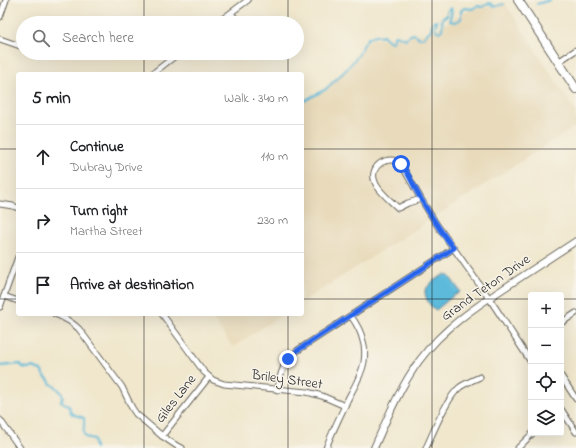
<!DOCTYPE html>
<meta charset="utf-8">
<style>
body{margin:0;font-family:"Indie Flower",sans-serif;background:#f2f2f2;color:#202124}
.controls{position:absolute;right:12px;bottom:12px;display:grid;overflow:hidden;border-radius:4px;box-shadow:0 4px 16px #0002}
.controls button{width:36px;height:36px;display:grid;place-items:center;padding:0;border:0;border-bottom:1px solid #e0e0e0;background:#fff;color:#202124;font:20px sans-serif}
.stop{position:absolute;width:12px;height:12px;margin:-9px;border:3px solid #2563eb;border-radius:50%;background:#fff}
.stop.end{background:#2563eb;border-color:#fff;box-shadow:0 1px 4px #0008}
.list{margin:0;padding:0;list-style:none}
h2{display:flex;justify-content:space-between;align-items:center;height:52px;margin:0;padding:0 16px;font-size:17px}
h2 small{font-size:13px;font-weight:400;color:#757577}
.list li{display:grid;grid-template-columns:26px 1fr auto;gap:12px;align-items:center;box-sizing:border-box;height:64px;padding:0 16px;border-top:1px solid #e0e0e0}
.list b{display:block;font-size:15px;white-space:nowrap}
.list p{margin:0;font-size:13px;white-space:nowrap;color:#757577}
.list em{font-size:13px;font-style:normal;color:#757577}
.icon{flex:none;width:22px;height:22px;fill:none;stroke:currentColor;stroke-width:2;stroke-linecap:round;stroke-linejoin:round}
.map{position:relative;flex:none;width:576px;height:448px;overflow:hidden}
.search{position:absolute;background:#fff;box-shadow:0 4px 16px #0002;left:16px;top:16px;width:288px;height:44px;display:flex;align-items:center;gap:10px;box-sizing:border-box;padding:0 14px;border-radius:22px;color:#757577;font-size:15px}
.panel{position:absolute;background:#fff;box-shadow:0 4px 16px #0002;left:16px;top:72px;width:288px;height:244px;border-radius:4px}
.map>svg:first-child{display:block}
.built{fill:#e8daba}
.water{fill:#5dbadb;stroke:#3c6b7c}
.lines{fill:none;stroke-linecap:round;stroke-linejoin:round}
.stream{stroke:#5dbadb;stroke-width:2}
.minor-casing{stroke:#66635a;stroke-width:7}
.tertiary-casing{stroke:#66635a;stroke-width:8}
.primary-casing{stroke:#66635a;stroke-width:10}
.minor{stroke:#fff;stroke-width:5}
.tertiary{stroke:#fff;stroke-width:6}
.primary{stroke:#fff;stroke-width:8}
.route{stroke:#2563eb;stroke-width:5}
.grid{fill:none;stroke:#1c1c1c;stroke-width:1;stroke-opacity:0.55}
.labels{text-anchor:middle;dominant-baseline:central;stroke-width:3;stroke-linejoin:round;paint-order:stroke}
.street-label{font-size:14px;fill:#1c1c1c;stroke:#f7f3e8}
</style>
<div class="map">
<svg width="576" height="448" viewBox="0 0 576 448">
<rect width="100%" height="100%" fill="#f7f3e8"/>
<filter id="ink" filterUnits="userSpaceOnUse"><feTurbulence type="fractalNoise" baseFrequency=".025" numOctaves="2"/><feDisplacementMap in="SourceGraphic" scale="8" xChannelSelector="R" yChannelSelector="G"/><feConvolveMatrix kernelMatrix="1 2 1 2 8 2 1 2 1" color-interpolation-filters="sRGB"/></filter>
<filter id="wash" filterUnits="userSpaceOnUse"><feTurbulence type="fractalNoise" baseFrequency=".012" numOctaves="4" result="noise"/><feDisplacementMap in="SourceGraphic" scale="16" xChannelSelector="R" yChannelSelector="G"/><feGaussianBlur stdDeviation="0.9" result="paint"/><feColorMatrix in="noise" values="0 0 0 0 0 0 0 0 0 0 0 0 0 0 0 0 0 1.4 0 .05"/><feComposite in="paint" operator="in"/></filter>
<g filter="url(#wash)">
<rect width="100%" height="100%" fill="#f0e7cd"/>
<!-- built -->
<g class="built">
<polygon points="505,3 576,112 576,126 302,302 302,103 320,92 351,67 361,49 371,39 396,38 429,33 470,10"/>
<polygon points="209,314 283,314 233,347"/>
</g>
<!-- water -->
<path class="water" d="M 445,274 L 449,276 L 460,291 L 459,293 L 453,296 L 436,310 C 429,306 425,298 425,290 L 433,281 Z"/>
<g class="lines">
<!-- stream -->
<g class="stream">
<polyline points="537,4 550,0"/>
<path d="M 302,102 L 326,89 L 347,69 L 359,54 L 364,44 L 368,38 L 376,35 L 380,36 L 383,35 C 386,38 388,42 393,42 L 394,36 L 396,35 L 406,39 L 410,35 L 415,34 L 419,38 L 422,38 L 430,31 L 431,29 L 432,23 L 434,21 L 437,21 L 435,27 L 436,30 L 439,32 L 442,30 C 443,26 441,21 443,17 L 447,16 L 447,12 L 449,9 L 451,8 C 453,13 449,17 450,21 L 456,22 L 461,19 L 461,11 L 463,9 L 465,8 L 472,9 L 478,6 L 482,7 L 489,3 L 492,4 L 493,6 L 497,6 L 504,4"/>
<path d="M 0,366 L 20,364 L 23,367 L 27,368 L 32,367 L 41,370 L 44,376 L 49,380 L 50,383 L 57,388 L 62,393 L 63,397 L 61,401 L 69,406 L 71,413 L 75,415 L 84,418 C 85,425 82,431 85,437 L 94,439 L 95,448"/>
</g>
</g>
</g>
<g filter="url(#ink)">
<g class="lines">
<!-- minor casing -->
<g class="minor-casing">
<g id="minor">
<polyline points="231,13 239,23"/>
<polyline points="0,17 6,0"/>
<polyline points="217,23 248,0"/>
<polyline points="0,39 23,47"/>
<polyline points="40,53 48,53"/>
<polyline points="558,62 576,50"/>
<polyline points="152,74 179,53"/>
<path d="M 421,199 L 408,203 L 398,208 C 391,201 378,191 375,182 C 368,166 389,153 401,164 L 421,199 L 437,225 L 489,298 L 531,362"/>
<polyline points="0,204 13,206 18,208"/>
<polyline points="4,296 18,301"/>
<polyline points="0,307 18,257"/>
<path d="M 55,314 C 65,318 72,322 79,329 L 122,387 L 132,408 L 136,414 L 162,436 L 177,446 L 182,448"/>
<polyline points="162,314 204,372 213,380 224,384 307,392 322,396 345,406"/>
<polyline points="561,323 576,313"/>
<polyline points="561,376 576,399"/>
<path d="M 278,390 C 279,379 282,368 288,359 C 291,356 295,353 298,350 L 454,248"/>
<polyline points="561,409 576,432"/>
<polyline points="0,420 20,448"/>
<polyline points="162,436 209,377"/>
<path d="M 326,448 C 333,430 341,414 349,397 C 355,386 362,374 364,362 C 365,355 365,347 363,341 C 361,331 356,323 351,316"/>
<path d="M 426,448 C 433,433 447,397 460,387 C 466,383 473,380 480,377"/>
<polyline points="518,448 533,433"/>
</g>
</g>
<!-- tertiary casing -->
<g class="tertiary-casing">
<path id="tertiary" d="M 374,448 C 387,419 400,387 419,361 C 443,328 478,305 512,283 C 533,269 555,255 576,241"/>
</g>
<!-- primary casing -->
<g class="primary-casing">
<polyline id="primary" points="518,0 576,89"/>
</g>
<!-- minor -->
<use href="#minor" class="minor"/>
<!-- tertiary -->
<use href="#tertiary" class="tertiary"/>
<!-- primary -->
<use href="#primary" class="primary"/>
</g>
</g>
<g class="lines" filter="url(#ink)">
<!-- route -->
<path class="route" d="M 288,359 L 298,350 L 454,248 C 441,233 431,216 421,199 C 414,188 410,174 401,164"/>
</g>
<!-- grid -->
<path class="grid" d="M 144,0 L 144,23M 288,0 L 288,23M 432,0 L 432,448M 144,53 L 144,74M 288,53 L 288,74M 0,149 L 18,149M 302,149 L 576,149M 0,299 L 18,299M 302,299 L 531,299M 561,299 L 576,299M 144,314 L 144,448M 288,314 L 288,448"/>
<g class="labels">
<!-- street labels -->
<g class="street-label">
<text transform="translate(486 288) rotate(-35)">Grand Teton Drive</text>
<text transform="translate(287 380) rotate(8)">Briley Street</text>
<text transform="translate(176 399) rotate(-52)">Giles Lane</text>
</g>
</g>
</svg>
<div class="controls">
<button>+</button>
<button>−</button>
<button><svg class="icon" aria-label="locate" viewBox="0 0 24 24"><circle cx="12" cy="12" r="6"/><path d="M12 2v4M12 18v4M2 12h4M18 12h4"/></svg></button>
<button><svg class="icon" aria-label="layers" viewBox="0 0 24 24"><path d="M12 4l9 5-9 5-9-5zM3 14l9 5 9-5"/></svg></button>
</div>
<div class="stop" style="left:401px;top:164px"></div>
<div class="stop end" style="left:288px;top:359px"></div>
<div class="search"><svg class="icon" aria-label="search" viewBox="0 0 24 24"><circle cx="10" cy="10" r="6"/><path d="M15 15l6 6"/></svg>Search here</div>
<section class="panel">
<h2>5 min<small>Walk · 340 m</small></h2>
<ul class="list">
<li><svg class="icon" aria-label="ahead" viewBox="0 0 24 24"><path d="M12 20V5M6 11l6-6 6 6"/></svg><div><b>Continue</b><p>Dubray Drive</p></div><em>110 m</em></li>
<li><svg class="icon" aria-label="right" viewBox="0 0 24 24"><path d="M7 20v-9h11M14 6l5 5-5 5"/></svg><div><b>Turn right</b><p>Martha Street</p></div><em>230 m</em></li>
<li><svg class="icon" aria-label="arrive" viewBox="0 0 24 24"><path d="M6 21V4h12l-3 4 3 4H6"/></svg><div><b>Arrive at destination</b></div></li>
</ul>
</section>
</div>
